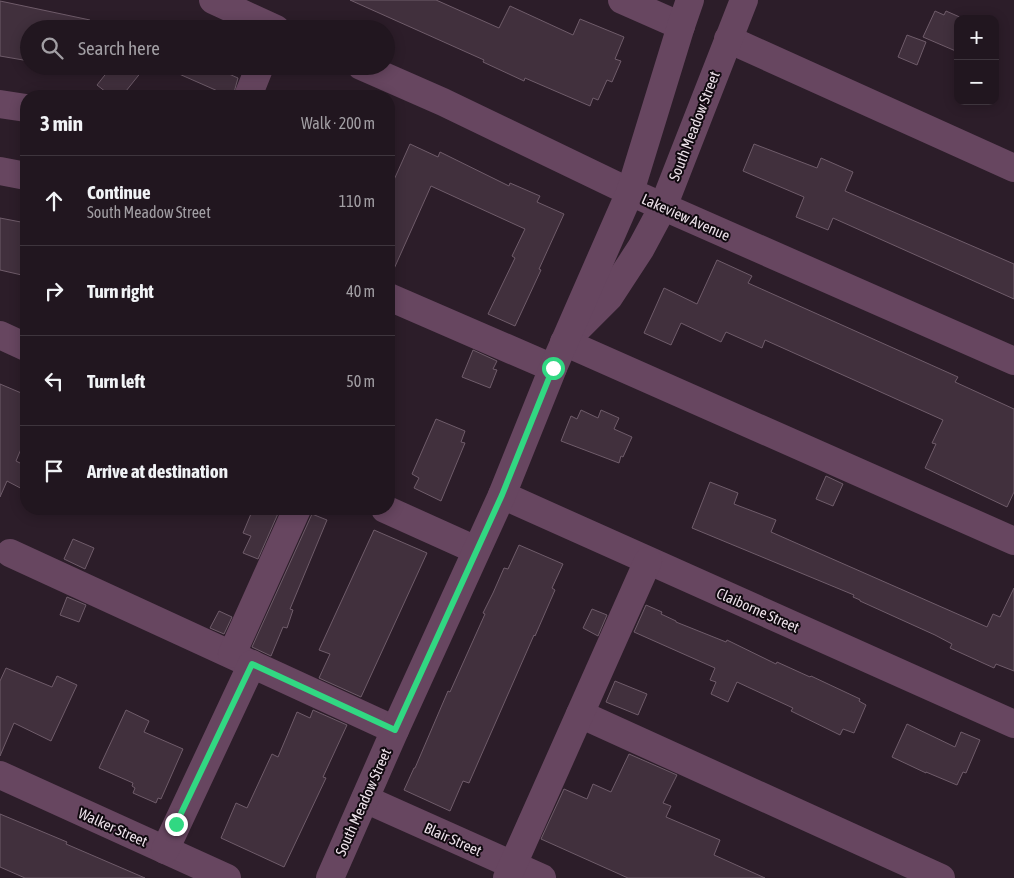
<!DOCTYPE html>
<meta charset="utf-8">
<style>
body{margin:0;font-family:"Asap Condensed",sans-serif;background:#291f28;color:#f1f3f6}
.controls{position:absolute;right:15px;top:15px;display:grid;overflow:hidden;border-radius:10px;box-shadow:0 2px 12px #0003}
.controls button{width:45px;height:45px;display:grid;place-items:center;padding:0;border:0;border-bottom:1px solid #3e353d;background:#21161f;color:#f1f3f6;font:25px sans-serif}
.stop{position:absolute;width:15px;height:15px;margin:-11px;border:4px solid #31d882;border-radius:50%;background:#fff}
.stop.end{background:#31d882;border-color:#fff;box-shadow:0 1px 5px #0008}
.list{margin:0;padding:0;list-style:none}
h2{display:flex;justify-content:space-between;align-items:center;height:65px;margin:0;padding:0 20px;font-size:21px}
h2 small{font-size:16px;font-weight:400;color:#a29fa4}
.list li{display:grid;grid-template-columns:32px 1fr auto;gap:15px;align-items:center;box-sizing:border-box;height:90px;padding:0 20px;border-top:1px solid #3e353d}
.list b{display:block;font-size:19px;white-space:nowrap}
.list p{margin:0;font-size:16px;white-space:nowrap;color:#a29fa4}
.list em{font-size:16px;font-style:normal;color:#a29fa4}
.icon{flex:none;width:28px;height:28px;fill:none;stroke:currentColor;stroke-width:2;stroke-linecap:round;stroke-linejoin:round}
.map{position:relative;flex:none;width:1014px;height:878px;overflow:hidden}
.search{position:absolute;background:#21161f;box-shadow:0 2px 12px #0003;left:20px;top:20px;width:375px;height:55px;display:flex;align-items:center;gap:12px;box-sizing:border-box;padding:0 18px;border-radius:28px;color:#a29fa4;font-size:19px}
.panel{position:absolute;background:#21161f;box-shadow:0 2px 12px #0003;left:20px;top:90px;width:375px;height:425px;border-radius:20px}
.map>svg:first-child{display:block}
.building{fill:#41303d;stroke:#6f5c6a}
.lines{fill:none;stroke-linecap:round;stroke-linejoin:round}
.minor{stroke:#674660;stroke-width:28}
.route{stroke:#31d882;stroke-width:6}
.labels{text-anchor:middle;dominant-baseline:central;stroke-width:4;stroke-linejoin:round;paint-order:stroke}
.street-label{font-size:15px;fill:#ece1e9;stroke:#10090f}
</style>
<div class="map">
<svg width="1014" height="878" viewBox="0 0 1014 878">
<rect width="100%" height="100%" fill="#2c1d29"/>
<!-- building -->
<g class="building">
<polygon points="350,0 436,0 499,28 510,6 573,35 580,19 624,37 615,59 621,61 612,82 607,80 598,100 593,98 590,106 525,78 524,81 483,62 484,60"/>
<polygon points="0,1 90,20 89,29 29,29 29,61 0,56"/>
<polygon points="935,11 944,15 946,11 962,18 958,19 958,52 923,37"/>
<polygon points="907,35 926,42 917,65 898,57"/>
<polygon points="112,66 146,66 122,96 111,96 97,85"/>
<polygon points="161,66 211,66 238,78 233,96 229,96"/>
<polygon points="410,144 438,157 440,152 509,186 510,183 540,196 537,202 564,214 539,269 541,270 515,326 488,314 515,258 512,256 525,229 431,186 389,280 389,191"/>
<polygon points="754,144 817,168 821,158 853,172 845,191 1014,264 1014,299 833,218 828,230 796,217 804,197 743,171"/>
<polygon points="0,218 26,223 26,276 0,270"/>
<polygon points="717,260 752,276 748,283 958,377 955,382 1014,409 1014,492 1007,507 925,468 936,444 932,443 943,420 765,340 762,348 726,332 721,342 681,323 671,345 644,333 664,288 697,304"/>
<polygon points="473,350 497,361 493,369 497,370 490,388 462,377"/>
<polygon points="0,384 26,395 26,437 16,461 26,466 26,491 7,481 0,497"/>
<polygon points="581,410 598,418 601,410 619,418 614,429 632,437 623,457 621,456 619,463 561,441 571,416 577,419"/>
<polygon points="436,419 465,431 461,442 465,443 441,501 414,488 419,478 412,474"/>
<polygon points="826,476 843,484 833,506 816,499"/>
<polygon points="710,482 738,493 734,504 776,520 771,532 987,627 993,614 1000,617 1014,588 1014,671 996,664 994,668 950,648 952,644 935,635 860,601 860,600 853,597 854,595 692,528"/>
<polygon points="253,509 280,509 258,559 243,553 251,536 243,533"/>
<polygon points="312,514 327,520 290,609 293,610 287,628 283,627 271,656 252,647"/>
<polygon points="374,530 427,553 361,697 319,678 330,654 319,650"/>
<polygon points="73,539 94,548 85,569 64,559"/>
<polygon points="519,545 563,564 552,588 555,590 535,636 534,635 469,783 463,781 450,811 404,790 414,768 415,768 448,691 450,692 485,614 483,613 493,593 504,568 508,569"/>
<polygon points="67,597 86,605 79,622 60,615"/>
<polygon points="646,605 662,612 661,614 676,621 676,622 726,642 727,640 776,664 777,662 810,677 811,676 860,699 859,701 866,705 854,733 843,729 840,735 791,711 793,708 737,682 728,702 711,694 716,682 710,680 715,668 634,632"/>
<polygon points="592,609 607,615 598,636 583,628"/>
<polygon points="219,611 232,617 224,634 210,628"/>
<polygon points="6,668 52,687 57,676 77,685 51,741 14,723 0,756 0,681"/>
<polygon points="615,681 647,694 638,715 606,702"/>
<polygon points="126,710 149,721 144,732 183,749 161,799 158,798 156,803 133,793 135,788 132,786 133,783 99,768"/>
<polygon points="313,710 347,725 323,777 326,778 284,867 221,838 236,803 247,808 272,754 278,757 297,712 310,718"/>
<polygon points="907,724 955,747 961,732 980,740 966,773 963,772 957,785 926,772 926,773 892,757"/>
<polygon points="629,754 677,775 663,803 671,806 666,817 720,840 714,855 765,878 628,878 541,839 564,789 587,799 593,784 611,792"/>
<polygon points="0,814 67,842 66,844 145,878 25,878 0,867"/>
</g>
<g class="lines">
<!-- minor -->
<g class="minor">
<polyline points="213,0 276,29"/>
<polyline points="622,0 681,26"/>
<polyline points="728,39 1014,168"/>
<polyline points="361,66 443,102 630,192 1014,361"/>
<polyline points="248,96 260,66"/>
<polyline points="0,104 26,108"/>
<polyline points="0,171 26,176"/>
<polyline points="389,297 553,368"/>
<polyline points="576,330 609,297 641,248 663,207 744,0"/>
<polyline points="0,335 26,347"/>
<polyline points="564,342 1014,541"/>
<polyline points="502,495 1014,724"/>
<polyline points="385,509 476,550"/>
<polyline points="10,553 395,730"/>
<polyline points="232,654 297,509"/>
<polyline points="580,714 941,878"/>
<polyline points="0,775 227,878"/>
<polyline points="365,799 542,878"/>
<polyline points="165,850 252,664"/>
<polyline points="330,878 395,730 502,495 553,368 630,192 681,26 690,0"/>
<polyline points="507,878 648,561"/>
</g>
</g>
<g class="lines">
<!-- route -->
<polyline class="route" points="176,824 252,664 395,730 502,495 553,368"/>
</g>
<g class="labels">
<!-- street labels -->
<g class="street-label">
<text transform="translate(694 126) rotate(-69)">South Meadow Street</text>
<text transform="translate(686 217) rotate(24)">Lakeview Avenue</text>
<text transform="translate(758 610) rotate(24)">Claiborne Street</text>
<text transform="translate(363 802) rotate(-66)">South Meadow Street</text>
<text transform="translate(113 827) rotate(24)">Walker Street</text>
<text transform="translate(453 839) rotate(24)">Blair Street</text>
</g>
</g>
</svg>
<div class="controls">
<button>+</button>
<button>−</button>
</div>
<div class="stop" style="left:553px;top:368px"></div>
<div class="stop end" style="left:176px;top:824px"></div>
<div class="search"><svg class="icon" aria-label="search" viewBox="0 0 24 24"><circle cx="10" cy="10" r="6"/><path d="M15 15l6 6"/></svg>Search here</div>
<section class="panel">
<h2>3 min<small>Walk · 200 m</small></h2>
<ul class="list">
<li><svg class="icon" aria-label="ahead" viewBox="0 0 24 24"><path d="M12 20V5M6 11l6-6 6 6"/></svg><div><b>Continue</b><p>South Meadow Street</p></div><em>110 m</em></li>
<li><svg class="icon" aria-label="right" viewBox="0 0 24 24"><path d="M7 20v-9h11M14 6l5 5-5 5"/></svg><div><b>Turn right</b></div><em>40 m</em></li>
<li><svg class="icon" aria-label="left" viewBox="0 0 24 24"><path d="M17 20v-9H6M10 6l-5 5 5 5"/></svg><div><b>Turn left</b></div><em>50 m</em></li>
<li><svg class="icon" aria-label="arrive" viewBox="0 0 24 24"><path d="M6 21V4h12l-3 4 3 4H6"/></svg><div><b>Arrive at destination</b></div></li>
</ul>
</section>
</div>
